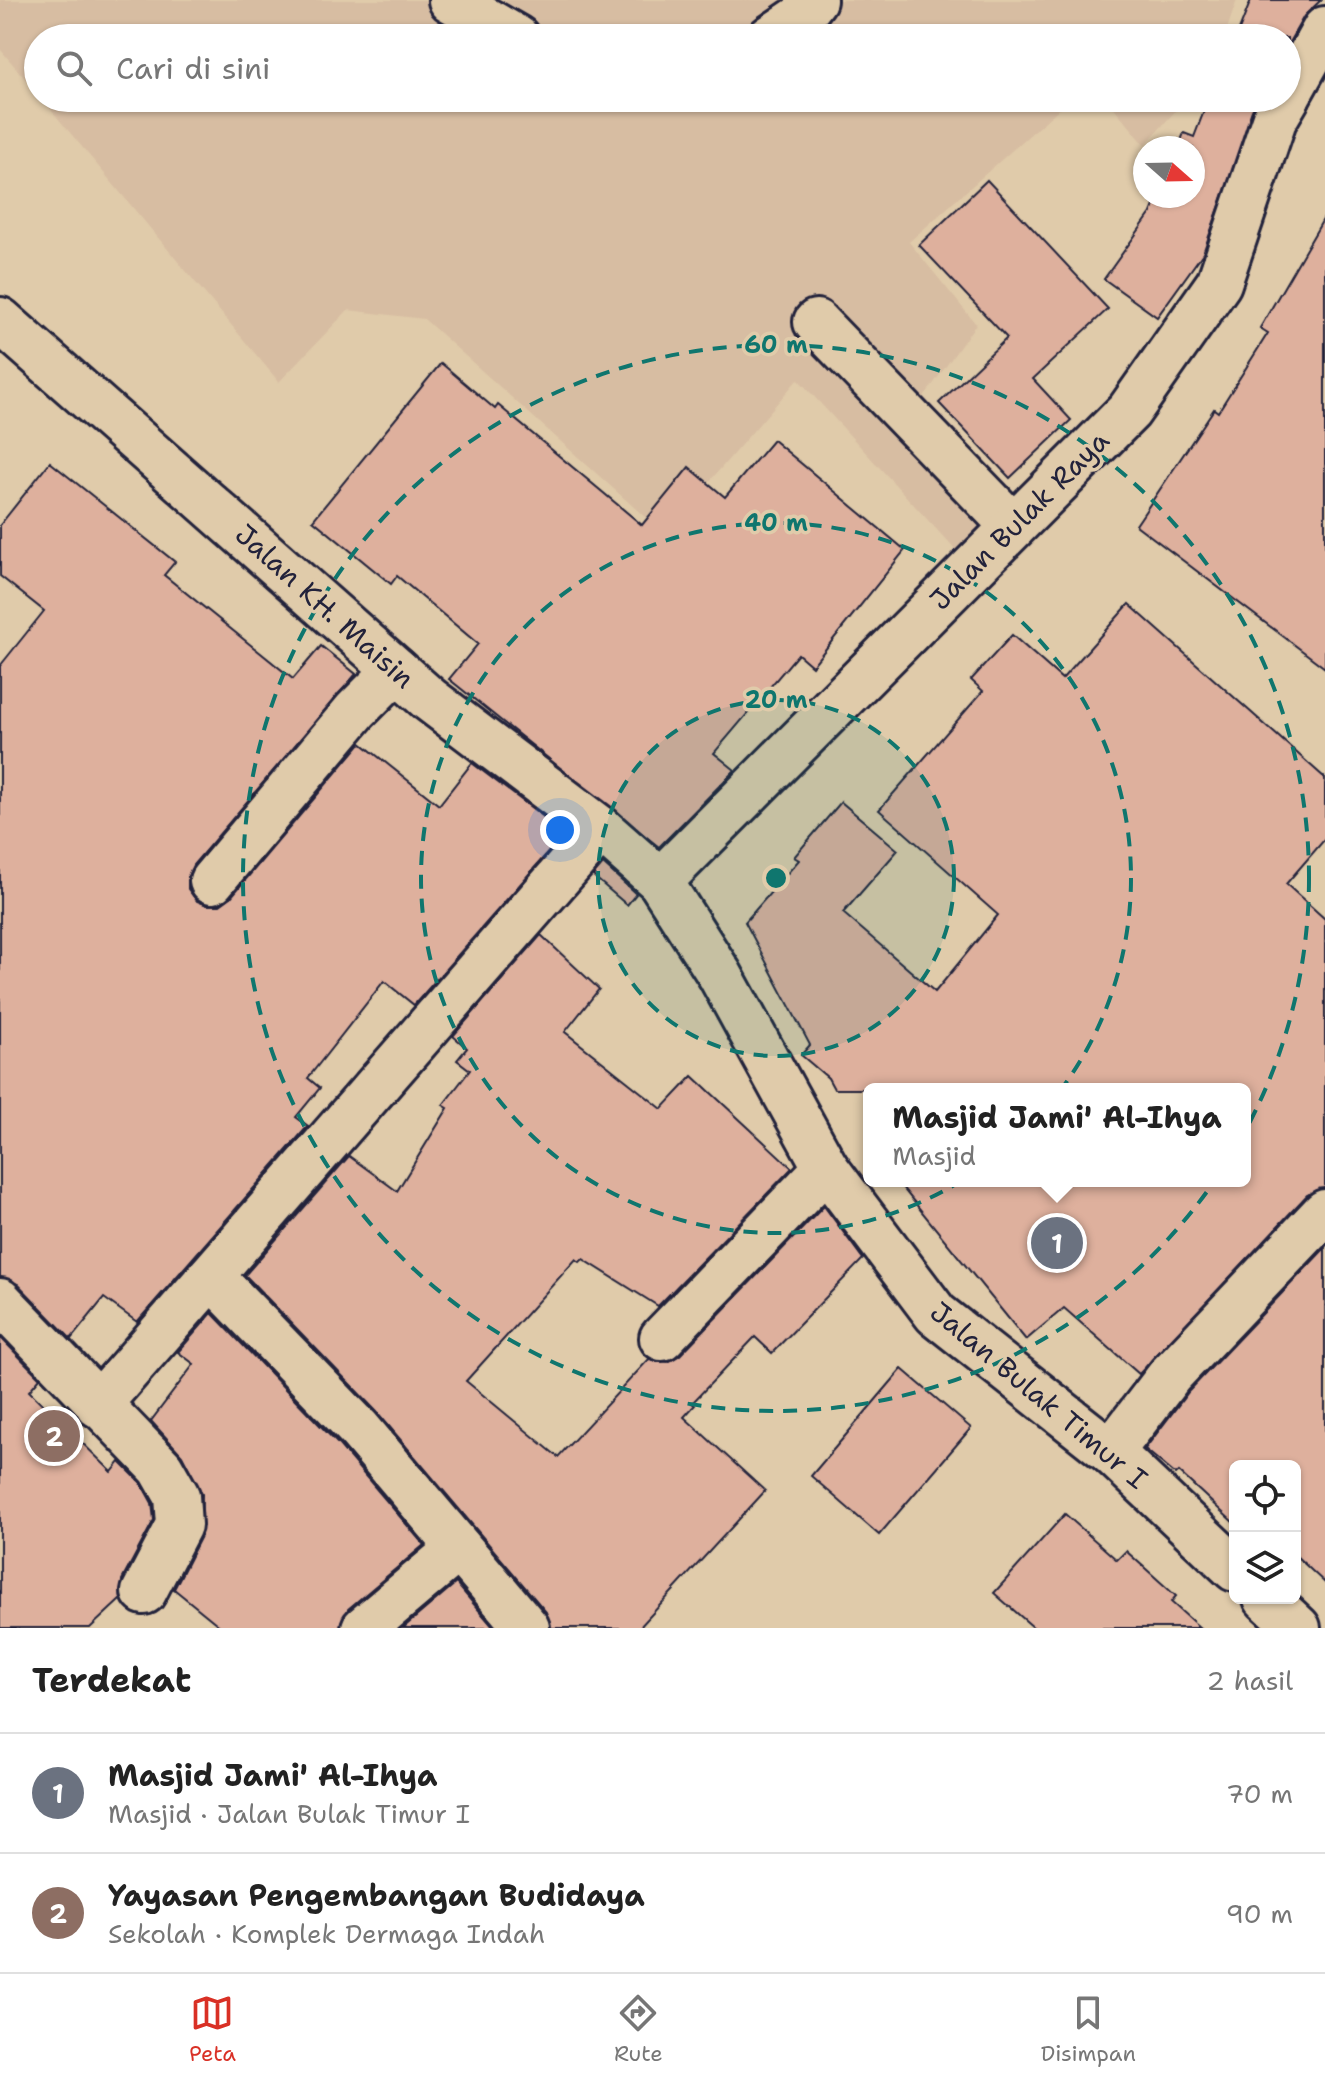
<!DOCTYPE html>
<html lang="id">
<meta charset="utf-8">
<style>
body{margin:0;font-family:"Shantell Sans",sans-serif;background:#f2f2f2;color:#222}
.controls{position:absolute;right:24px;bottom:24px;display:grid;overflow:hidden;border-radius:12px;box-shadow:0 2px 6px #0004}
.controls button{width:72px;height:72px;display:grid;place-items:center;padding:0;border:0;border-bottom:2px solid #e0e0e0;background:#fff;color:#222;font:40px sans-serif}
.compass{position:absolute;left:1133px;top:136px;width:72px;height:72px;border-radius:50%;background:#fff;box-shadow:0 2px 6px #0004;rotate:110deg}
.you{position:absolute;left:560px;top:830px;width:28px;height:28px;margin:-20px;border:6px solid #fff;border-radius:50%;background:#1a73e8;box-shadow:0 0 0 12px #1a73e833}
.badge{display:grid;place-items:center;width:52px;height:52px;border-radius:50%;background:#d93025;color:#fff;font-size:26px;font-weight:700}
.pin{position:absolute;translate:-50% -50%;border:4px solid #fff;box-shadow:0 2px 8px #0006}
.popup{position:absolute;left:863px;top:1083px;width:388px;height:104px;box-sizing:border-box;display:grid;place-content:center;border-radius:12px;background:#fff;filter:drop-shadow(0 2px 6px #0005);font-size:26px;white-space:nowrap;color:#767676}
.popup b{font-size:30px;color:#222}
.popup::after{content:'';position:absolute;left:50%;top:100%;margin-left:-16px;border:16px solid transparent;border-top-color:#fff}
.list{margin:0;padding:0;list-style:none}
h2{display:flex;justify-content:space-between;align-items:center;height:104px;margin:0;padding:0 32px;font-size:34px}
h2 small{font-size:26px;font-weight:400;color:#767676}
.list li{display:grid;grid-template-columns:52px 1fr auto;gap:24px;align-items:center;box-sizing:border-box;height:120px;padding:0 32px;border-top:2px solid #e0e0e0}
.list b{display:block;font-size:30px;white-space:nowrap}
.list p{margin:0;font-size:26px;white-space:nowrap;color:#767676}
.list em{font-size:26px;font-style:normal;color:#767676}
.icon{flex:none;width:44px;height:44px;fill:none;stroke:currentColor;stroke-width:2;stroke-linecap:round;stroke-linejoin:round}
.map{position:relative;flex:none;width:1325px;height:1628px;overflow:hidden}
.search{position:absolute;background:#fff;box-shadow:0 2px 6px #0004;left:24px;right:24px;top:24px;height:88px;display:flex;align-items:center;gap:20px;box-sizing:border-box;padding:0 28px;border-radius:44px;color:#767676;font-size:30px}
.sheet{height:344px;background:#fff}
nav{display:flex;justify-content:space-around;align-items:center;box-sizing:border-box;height:112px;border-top:2px solid #e0e0e0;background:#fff;font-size:22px;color:#767676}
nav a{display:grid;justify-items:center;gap:4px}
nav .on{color:#d93025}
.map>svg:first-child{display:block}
.built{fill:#d7bda2}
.building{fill:#deb09d;stroke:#22223b;stroke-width:2}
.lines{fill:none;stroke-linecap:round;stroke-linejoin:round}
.minor-casing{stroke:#22223b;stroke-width:50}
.minor{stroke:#e0cbaa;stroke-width:44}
.ring{fill:none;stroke:#0f766e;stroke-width:4;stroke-dasharray:14 10}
.labels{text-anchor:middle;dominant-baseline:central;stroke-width:7;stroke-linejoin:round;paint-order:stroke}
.street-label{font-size:28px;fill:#22223b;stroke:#e0cbaa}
.centre{fill:#0f766e;stroke:#e0cbaa;stroke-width:4}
.ring-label{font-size:24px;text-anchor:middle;font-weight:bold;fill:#0f766e;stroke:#e0cbaa;stroke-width:7;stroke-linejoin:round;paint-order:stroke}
</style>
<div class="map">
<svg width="1325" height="1628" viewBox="0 0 1325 1628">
<rect width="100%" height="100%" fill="#e0cbaa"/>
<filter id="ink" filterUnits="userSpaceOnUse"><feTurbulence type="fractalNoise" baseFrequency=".0125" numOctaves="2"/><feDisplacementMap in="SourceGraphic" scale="16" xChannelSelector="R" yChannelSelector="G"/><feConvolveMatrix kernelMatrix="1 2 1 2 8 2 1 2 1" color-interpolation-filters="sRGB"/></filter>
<g filter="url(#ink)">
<!-- built -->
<g class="built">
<polygon points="0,0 1237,0 1224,38 38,38 38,94 0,49"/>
<polygon points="41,98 1071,98 909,242 976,324 924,397 1016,493 961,556 798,379 664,534 424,319 348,310 279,382"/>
<polygon points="1106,98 1187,98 1145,145"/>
</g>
<!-- building -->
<g class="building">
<polygon points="1251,0 1321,0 1304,16 1287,46 1287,38 1236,38"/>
<polygon points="1209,98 1258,98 1203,253 1157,317 1104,279 1151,213 1158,196 1193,196 1193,148 1178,148 1184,133 1194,137"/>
<polygon points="987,180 1108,309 1033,379 1071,420 1010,478 939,403 1007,338 919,245"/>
<polygon points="1325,216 1325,668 1136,525 1214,409 1218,412 1268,333 1260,328"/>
<polygon points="441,363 495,409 498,405 642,525 689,467 725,497 773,440 905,550 812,666 798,654 714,753 735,770 659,847 449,679 478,644 397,576 391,584 313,520"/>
<polygon points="50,462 175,562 164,575 293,679 321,646 356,674 193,865 188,876 188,889 197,901 207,905 220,905 231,897 361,743 439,805 472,763 565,833 414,1005 384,981 308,1078 320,1088 296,1117 308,1126 137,1322 104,1298 71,1339 18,1284 0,1277 0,666 44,611 0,576 0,525"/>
<polygon points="1129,604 1325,778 1325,839 1286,884 1325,919 1325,1188 1307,1195 1139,1374 1064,1308 1026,1340 897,1181 1245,1181 1245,1089 834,1089 828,1078 801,1055 810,1045 745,922 799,860 794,857 841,802 898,850 843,913 935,992 998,915 879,810 983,691 971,680 1012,635 1062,679"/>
<polygon points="603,864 636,894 627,905 593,876"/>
<polygon points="541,935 599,989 565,1032 662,1109 693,1076 792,1168 658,1306 583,1259 580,1262 576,1259 466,1381 558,1457 649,1359 668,1362 680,1355 824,1206 863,1259 772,1353 755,1337 692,1403 695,1405 684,1417 765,1491 639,1628 551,1628 546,1612 377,1412 245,1275 349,1156 397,1191 448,1108 443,1105 470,1070 457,1060 467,1048 453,1036"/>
<polygon points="1325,1248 1325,1583 1295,1555 1295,1466 1235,1466 1235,1524 1179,1472 1176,1475 1145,1449 1189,1391"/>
<polygon points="212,1313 339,1445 424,1545 348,1609 340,1628 222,1628 174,1589 201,1536 202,1494 182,1455 151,1421 194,1364 178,1352"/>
<polygon points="0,1337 40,1378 29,1391 112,1472 120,1462 141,1483 152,1503 154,1520 122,1580 121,1599 90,1628 0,1628"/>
<polygon points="902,1369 971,1428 879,1535 811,1476"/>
<polygon points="1065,1514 1117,1560 1126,1551 1176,1596 1171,1602 1200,1628 1034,1628 994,1593"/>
<polygon points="456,1583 494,1628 403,1628"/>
</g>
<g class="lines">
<!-- minor casing -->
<g class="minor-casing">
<g id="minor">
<polyline points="451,0 517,38"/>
<polyline points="770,38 801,17 814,0"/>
<polyline points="1287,97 1325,29"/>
<polyline points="0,320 429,699 601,829 660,881 720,975 826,1168 936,1314 1111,1452 1235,1569"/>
<polyline points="816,322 1013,526"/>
<polyline points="212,881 356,710 396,670"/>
<polyline points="660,881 1129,411 1219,283 1274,120 1287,98"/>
<polyline points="211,1276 358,1428 527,1628"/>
<polyline points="0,1301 161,1468 177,1496 179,1525 144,1592"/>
<polyline points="662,1338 826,1168"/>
<polyline points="98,1405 601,829"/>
<polyline points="1111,1452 1170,1375 1325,1212"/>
<polyline points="1266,1598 1298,1628"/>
<polyline points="364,1628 459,1548"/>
</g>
</g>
<!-- minor -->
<use href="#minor" class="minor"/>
</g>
</g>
<!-- distance rings -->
<circle cx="776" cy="878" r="178" fill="#0f766e" fill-opacity=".12"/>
<g class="ring">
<circle cx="776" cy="878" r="178"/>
<circle cx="776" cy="878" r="355"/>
<circle cx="776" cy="878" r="533"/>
</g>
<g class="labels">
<!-- street labels -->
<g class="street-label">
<text transform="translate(1019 520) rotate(-45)">Jalan Bulak Raya</text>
<text transform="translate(325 606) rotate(42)">Jalan KH. Maisin</text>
<text transform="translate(1039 1395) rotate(40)">Jalan Bulak Timur I</text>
</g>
</g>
<circle cx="776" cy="878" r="12" class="centre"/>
<g class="ring-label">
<text x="776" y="353">60 m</text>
<text x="776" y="531">40 m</text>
<text x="776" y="708">20 m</text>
</g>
</svg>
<div class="controls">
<button><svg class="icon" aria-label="locate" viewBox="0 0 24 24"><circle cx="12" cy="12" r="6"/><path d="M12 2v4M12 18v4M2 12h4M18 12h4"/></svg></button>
<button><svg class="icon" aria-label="layers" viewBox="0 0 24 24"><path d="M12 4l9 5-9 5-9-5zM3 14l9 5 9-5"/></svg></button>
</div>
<svg class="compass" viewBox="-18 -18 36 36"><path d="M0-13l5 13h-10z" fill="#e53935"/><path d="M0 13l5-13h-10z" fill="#767676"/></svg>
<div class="you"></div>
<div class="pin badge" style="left:1057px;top:1243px;background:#6b7280">1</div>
<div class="popup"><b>Masjid Jami' Al-Ihya</b>Masjid</div>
<div class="pin badge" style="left:54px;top:1436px;background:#8d6e63">2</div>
<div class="search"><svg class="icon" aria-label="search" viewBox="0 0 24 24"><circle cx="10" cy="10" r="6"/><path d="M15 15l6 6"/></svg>Cari di sini</div>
</div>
<section class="sheet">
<h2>Terdekat<small>2 hasil</small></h2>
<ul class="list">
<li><span class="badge" style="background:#6b7280">1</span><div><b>Masjid Jami' Al-Ihya</b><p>Masjid · Jalan Bulak Timur I</p></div><em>70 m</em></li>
<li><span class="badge" style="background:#8d6e63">2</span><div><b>Yayasan Pengembangan Budidaya</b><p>Sekolah · Komplek Dermaga Indah</p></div><em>90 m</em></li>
</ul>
</section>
<nav>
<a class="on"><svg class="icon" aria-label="map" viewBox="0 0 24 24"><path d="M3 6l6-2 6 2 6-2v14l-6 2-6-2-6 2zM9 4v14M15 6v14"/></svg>Peta</a>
<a><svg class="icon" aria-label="directions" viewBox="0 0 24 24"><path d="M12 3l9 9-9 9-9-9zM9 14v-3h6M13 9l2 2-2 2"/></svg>Rute</a>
<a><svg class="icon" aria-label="saved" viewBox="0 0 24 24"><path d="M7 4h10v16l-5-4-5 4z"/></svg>Disimpan</a>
</nav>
